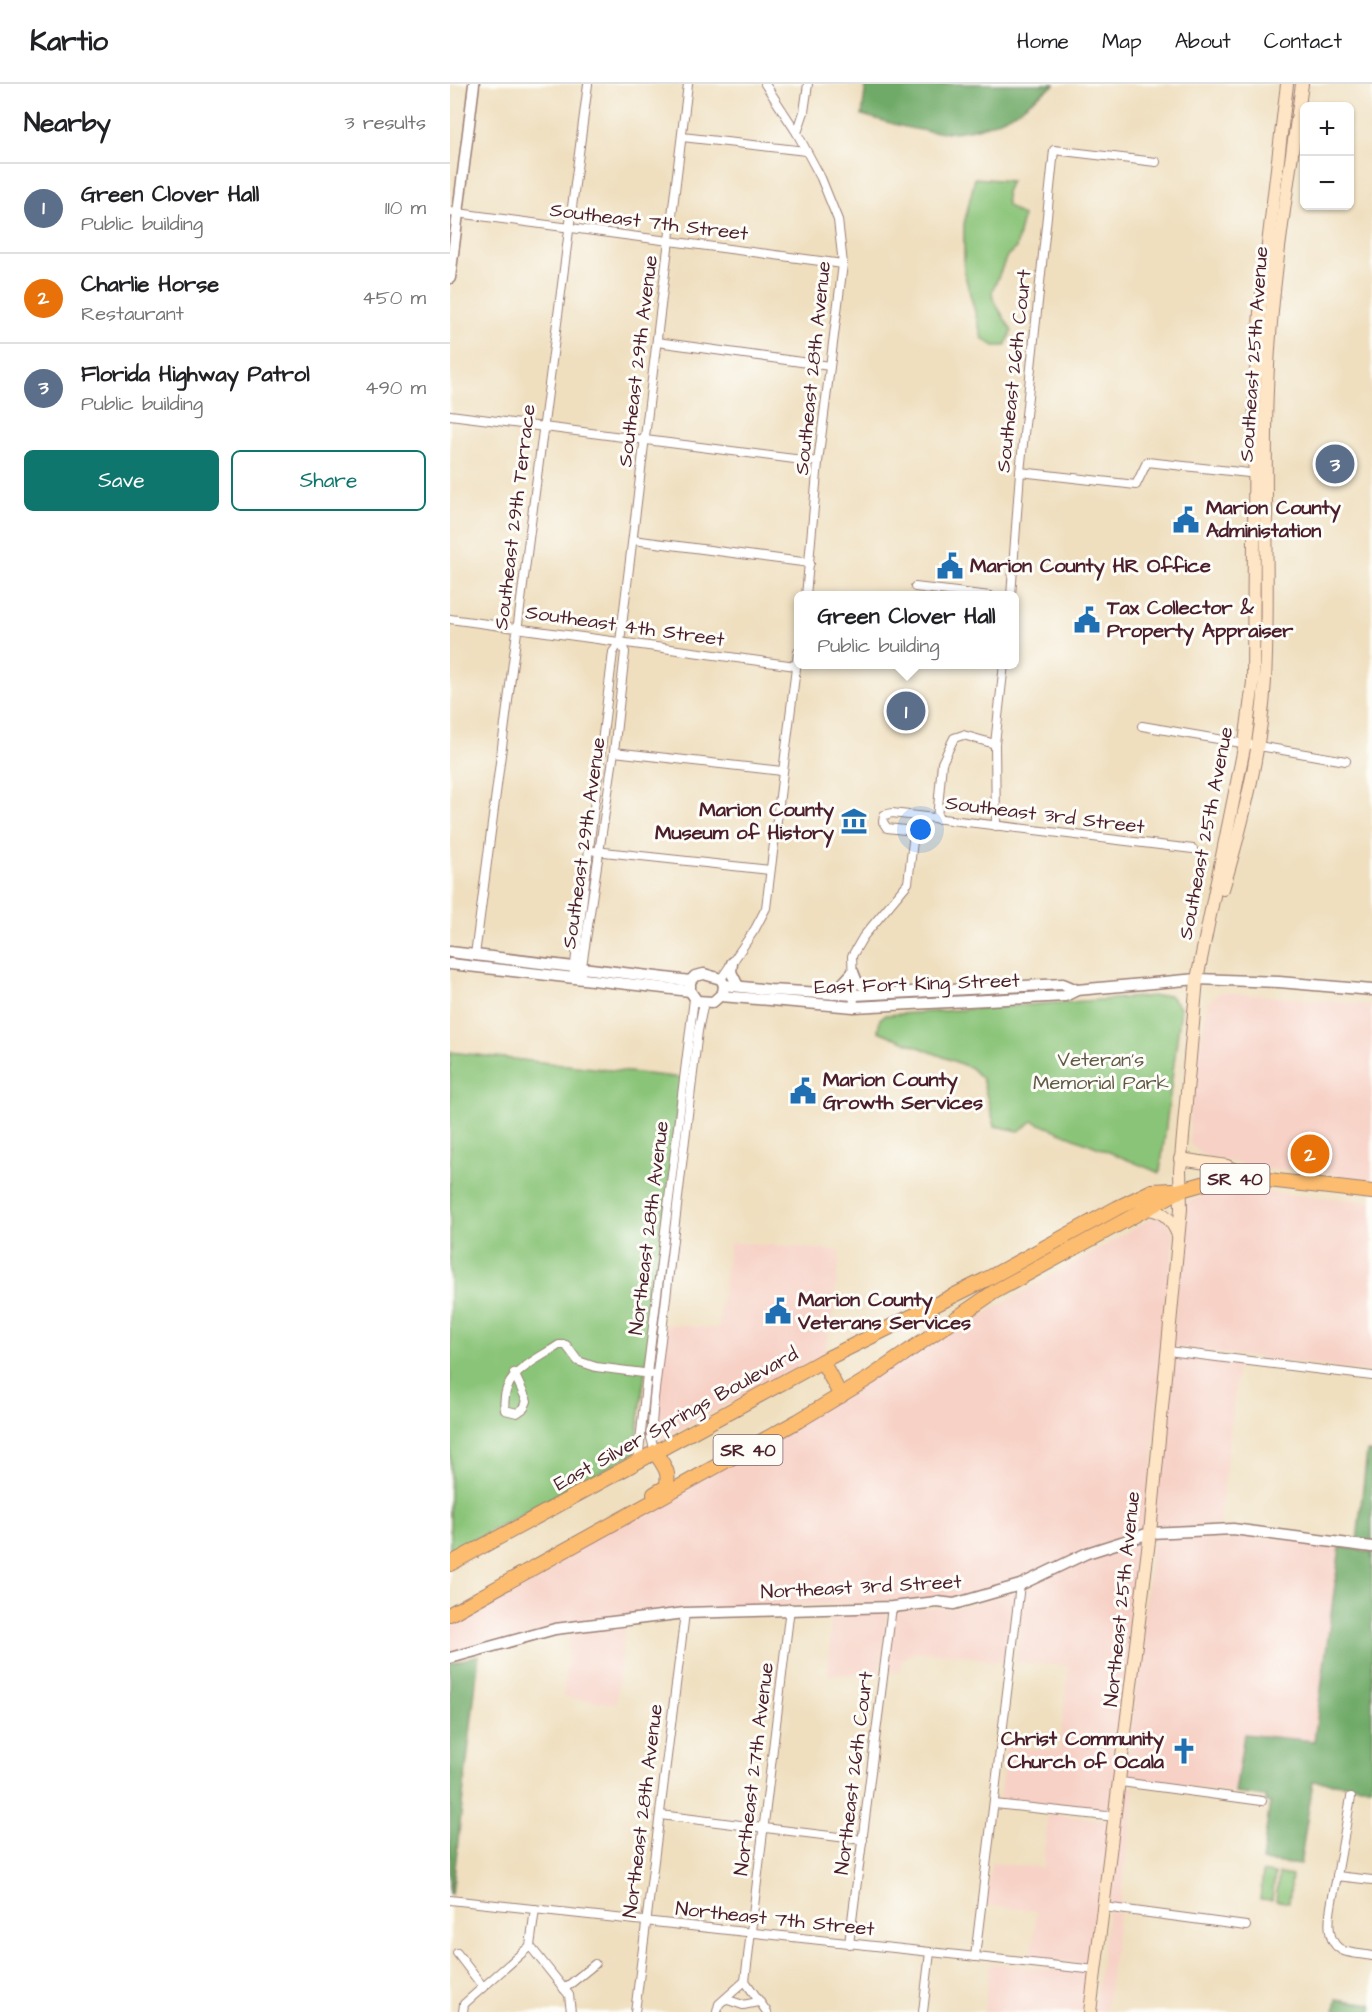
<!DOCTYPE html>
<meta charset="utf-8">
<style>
body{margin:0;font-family:"Architects Daughter",sans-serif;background:#f6f6f6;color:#202124}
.controls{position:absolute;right:18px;top:18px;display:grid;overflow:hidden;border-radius:9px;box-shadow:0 2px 4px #0004}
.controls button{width:54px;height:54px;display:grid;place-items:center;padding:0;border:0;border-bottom:2px solid #e0e0e0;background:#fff;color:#202124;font:30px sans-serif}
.you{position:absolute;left:471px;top:746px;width:21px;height:21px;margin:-15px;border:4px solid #fff;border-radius:50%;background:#1a73e8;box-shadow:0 0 0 9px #1a73e833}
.badge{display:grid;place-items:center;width:39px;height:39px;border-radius:50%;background:#0f766e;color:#fff;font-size:20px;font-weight:700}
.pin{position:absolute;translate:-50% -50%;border:3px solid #fff;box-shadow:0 2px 6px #0006}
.popup{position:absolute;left:344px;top:507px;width:225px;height:78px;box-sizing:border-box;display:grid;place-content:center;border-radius:9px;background:#fff;filter:drop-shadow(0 2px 4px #0005);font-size:20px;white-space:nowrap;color:#757577}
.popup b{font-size:22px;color:#202124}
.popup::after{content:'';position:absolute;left:50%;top:100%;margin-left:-12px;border:12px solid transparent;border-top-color:#fff}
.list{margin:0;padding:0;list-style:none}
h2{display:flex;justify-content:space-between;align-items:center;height:78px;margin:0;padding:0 24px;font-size:26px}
h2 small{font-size:20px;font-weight:400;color:#757577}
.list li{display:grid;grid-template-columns:39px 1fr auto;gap:18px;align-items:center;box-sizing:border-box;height:90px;padding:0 24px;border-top:2px solid #e0e0e0}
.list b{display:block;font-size:22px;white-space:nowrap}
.list p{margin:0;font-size:20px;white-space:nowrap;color:#757577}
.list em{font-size:20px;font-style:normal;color:#757577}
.actions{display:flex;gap:12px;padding:18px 24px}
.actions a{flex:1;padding:14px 0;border:2px solid #0f766e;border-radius:9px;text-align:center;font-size:21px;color:#0f766e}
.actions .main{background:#0f766e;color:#fff}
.map{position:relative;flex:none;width:922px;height:1928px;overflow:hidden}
header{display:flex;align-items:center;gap:36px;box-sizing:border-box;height:84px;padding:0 30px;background:#fff;border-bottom:2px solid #e0e0e0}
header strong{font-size:28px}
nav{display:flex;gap:33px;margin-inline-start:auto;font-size:21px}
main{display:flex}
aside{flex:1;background:#fff}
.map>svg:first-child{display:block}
.built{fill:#f7d1c6}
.green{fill:#8ac478;stroke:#6a7252;stroke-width:1.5}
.forest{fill:#6faa68;stroke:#5c644a;stroke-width:1.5}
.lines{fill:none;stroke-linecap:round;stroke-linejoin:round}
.minor-casing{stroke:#9c7f75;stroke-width:10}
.tertiary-casing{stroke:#9c7f75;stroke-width:13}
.secondary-casing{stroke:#9c7f75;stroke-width:14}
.primary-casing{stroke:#9c7f75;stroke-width:16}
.minor{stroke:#fff;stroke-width:8}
.tertiary{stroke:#fff;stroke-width:10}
.secondary{stroke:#fee5c5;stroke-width:12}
.primary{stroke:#fcbd6f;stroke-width:14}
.labels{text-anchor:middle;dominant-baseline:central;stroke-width:6;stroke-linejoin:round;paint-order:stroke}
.shield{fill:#fdfcf7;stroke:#806168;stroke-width:1.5}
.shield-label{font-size:18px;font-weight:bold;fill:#4a1f2b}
.street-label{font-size:20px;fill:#4a1f2b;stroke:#fdfcf7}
.poi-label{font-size:20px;font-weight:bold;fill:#4a1f2b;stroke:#fdfcf7;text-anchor:start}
.park-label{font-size:20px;fill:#605946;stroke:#fdfcf7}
</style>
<header>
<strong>Kartio</strong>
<nav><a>Home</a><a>Map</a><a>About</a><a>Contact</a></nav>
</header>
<main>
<aside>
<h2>Nearby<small>3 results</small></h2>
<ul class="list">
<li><span class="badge" style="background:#5c6f8a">1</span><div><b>Green Clover Hall</b><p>Public building</p></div><em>110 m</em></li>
<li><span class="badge" style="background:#e8710a">2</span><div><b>Charlie Horse</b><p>Restaurant</p></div><em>450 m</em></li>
<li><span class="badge" style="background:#5c6f8a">3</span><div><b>Florida Highway Patrol</b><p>Public building</p></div><em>490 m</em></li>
</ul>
<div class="actions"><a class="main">Save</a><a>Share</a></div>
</aside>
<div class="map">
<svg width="922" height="1928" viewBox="0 0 922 1928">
<rect width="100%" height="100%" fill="#fdfcf7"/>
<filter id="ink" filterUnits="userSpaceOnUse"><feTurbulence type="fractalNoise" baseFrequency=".0167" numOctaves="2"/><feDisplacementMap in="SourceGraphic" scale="12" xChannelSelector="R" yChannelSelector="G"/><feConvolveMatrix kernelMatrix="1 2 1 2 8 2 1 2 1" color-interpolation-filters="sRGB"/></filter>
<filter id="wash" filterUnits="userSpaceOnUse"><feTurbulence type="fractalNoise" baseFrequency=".008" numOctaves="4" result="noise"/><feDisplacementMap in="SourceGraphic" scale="24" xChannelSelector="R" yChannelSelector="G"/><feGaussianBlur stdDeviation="1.35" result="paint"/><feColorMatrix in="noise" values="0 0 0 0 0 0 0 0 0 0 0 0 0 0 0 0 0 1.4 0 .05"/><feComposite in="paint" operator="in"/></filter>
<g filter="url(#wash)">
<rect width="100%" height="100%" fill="#efdfbf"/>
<!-- built -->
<g class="built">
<polygon points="770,908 922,921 922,1097 857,1086 818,1085 756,1073 740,1060 740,1029 752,946 758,919"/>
<polygon points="816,1108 922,1118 922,1288 722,1263 735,1118 762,1110"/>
<polygon points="708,1131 717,1137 724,1152 696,1445 566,1497 504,1516 238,1525 0,1569 0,1534"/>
<polygon points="280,1158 390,1167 382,1232 374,1270 206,1358 207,1314 216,1240 268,1245"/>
<polygon points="721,1272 788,1280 769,1441 704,1445"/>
<polygon points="783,1449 890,1463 864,1658 794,1650 785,1709 675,1694 703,1454"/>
<polygon points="695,1455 663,1728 549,1717 556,1662 609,1666 619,1582 566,1578 574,1504 638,1473"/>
<polygon points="566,1507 558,1578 537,1576 510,1570 466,1568 451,1576 450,1587 437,1588 445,1527 487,1523 505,1524"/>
<polygon points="437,1527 430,1588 378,1591 382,1528"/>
<polygon points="175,1541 166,1620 113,1613 120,1547"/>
<polygon points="674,1703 685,1704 670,1821 659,1819"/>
<polygon points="598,1730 662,1737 643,1881 581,1875 587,1827 536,1821 541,1779 593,1784"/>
<polygon points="658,1828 669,1829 656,1928 644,1928"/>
<polygon points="540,1879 641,1890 636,1928 534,1928"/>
</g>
<!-- green -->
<g class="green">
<polygon points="525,94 561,97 556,108 557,121 573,132 566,164 557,172 542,208 544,217 562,247 555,262 544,262 532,254 514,188 514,140"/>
<polygon points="719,911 731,924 710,1089 583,1037 569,1047 545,1042 532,995 521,984 428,947 430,935 435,931"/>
<polygon points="0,968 232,994 185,1369 0,1469"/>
<polygon points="813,1788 825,1790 822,1816 810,1815"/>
<polygon points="829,1790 842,1792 839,1818 826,1817"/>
</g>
<!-- forest -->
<g class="forest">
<path d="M 416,0 L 606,0 C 591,8 579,20 564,29 C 508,60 469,48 412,31 Z"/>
<polygon points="917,1368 922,1368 922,1459 907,1457"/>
<polygon points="890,1463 922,1468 922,1703 863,1697 850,1781 812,1777 820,1718 816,1718 816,1713 785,1709 794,1650 864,1657"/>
<polygon points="29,1571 2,1810 0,1810 0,1579"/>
<polygon points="887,1915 922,1920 922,1928 885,1928"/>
</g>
</g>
<g filter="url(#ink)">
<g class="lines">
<!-- minor casing -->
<g class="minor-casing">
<g id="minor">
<polyline points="315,0 347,49"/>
<polyline points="232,53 356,67"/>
<polyline points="0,128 393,180"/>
<polyline points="207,258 380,282"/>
<polyline points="0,331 368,378"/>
<polyline points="570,388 686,401 697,378 808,390"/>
<polyline points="183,456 360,479"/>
<polyline points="465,503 540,512"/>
<polyline points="356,512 368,378 393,180 388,136 371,94 347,49 354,28 358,0"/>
<polyline points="561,512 570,388 604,66 706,78"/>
<polyline points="0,535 346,582"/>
<polyline points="692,642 896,677"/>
<polyline points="164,668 332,687"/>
<polyline points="487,735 492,679 504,654 513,651 545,660"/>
<polyline points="546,742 545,660 554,580"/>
<polyline points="464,747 437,744 433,738 434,731 442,729 743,765"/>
<polyline points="145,767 320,786"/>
<polyline points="25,871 138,0"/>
<polyline points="124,888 163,568 170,558 238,0"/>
<polyline points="131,889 164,668 175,568 170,558"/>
<polyline points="271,895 305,845 316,824 348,568"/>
<polyline points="404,923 402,872 413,853 458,799 466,732"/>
<polyline points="718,1267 922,1292"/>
<path d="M 64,1289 L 77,1317 L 74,1324 L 67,1329 L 55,1326 C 49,1290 85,1277 109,1261 L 116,1261 L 128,1277 L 146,1283 L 201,1290"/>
<polyline points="205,1368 201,1354 204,1314 248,947 254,918"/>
<polyline points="188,1378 197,1290 244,915"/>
<polyline points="671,1698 812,1717"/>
<polyline points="545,1720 666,1733"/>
<polyline points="210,1731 413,1756"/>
<polyline points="887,1792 901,1713"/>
<path d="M 922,1796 L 887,1792 C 884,1812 868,1857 894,1867 C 902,1870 913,1870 922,1872"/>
<polyline points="0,1816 646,1886"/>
<polyline points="654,1823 796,1842"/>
<polyline points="399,1860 442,1523"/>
<polyline points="80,1862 119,1911 121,1928"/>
<polyline points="7,1869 33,1903"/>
<polyline points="525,1873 570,1501"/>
<polyline points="295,1897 340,1524"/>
<polyline points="295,1897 317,1928"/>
<polyline points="114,1905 145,1880"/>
<polyline points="275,1915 293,1921 308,1918"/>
<polyline points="13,1928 14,1920 80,1862 85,1825"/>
<polyline points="185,1928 235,1529"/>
<polyline points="267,1928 269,1920 295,1897"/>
<polyline points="473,1928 480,1868"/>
</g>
</g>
<!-- tertiary casing -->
<g class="tertiary-casing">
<g id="tertiary">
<polyline points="0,194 24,0"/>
<polyline points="0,868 240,897"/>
<polyline points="282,879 281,888 288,902"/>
<polyline points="0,880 240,907"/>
<polyline points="403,888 407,898 426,909"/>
<polygon points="254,890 271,895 274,901 273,909 263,918 247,917 240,907 240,897 245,892"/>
<polyline points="274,901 320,906 405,911 613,900 627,906"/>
<polyline points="383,910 403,888"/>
<polyline points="271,912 404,923 615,912 627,906 747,895 829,898 922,906"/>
<polyline points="0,1574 105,1545 235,1529 442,1523 487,1518 504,1520 570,1501 637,1469 700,1449 783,1445 922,1463"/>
</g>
</g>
<!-- secondary casing -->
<g class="secondary-casing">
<g id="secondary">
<path d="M 773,805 C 793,738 811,667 815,596 C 820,500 813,403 817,306 C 820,204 838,102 852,0"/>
<polyline points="730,1075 777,1082 801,1094"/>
<path d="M 692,1125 C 711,1124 721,1134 728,1151"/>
<polyline points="640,1928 700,1449 731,1125 730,1086 747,895 795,659 803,598 805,304 810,228 837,0"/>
</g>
</g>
<!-- primary casing -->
<g class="primary-casing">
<g id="primary">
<polyline points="372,1277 391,1312"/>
<path d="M 204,1410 L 216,1403 C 221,1388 213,1381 205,1368"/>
<polyline points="0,1480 372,1277 535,1196 667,1124 702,1107 723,1106"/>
<polyline points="0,1530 348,1337 421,1293 544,1208 731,1106 763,1097 801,1094 922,1108"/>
</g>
</g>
<!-- minor -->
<use href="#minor" class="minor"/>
<!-- tertiary -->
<use href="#tertiary" class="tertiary"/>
<!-- secondary -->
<use href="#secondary" class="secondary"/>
<!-- primary -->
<use href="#primary" class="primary"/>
</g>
</g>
<!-- icons -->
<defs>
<g id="civic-bare" transform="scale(2.07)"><path d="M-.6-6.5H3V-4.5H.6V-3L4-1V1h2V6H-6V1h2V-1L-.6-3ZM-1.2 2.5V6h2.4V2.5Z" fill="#1f6fb2" stroke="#fdfcf7" stroke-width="2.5" paint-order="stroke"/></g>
<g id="museum-bare" transform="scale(2.07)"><path d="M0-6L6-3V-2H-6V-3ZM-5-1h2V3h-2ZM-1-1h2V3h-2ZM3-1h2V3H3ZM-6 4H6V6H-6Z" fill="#1f6fb2" stroke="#fdfcf7" stroke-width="2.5" paint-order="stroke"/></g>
<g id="church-bare" transform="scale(2.07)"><path d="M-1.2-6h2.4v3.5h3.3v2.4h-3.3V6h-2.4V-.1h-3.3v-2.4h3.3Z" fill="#1f6fb2" stroke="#fdfcf7" stroke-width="2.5" paint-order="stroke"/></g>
</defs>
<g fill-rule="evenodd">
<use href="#civic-bare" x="736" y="436"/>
<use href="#civic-bare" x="500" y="482"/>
<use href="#civic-bare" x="637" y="536"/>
<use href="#museum-bare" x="404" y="737"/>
<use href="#civic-bare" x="353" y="1007"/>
<use href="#civic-bare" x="328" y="1227"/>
<use href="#church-bare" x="734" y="1667"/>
</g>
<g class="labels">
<!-- shield labels -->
<g class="shield">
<rect x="750.5" y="1080" width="69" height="30" rx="4.5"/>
<rect x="263.5" y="1351" width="69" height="30" rx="4.5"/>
</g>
<g class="shield-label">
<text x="785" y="1095">SR 40</text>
<text x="298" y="1366">SR 40</text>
</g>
<!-- street labels -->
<g class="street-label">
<text transform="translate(199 138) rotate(7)">Southeast 7th Street</text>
<text transform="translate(804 270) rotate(-86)">Southeast 25th Avenue</text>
<text transform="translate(188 277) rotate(-83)">Southeast 29th Avenue</text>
<text transform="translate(363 284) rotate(-84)">Southeast 28th Avenue</text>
<text transform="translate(564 287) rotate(-84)">Southeast 26th Court</text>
<text transform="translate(65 433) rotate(-83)">Southeast 29th Terrace</text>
<text transform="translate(175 542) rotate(8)">Southeast 4th Street</text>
<text transform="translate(595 731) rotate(7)">Southeast 3rd Street</text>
<text transform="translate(756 749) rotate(-79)">Southeast 25th Avenue</text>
<text transform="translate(134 759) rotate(-82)">Southeast 29th Avenue</text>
<text transform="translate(467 900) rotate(-2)">East Fort King Street</text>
<text transform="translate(199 1144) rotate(-83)">Northeast 28th Avenue</text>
<text transform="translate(226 1335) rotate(-29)">East Silver Springs Boulevard</text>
<text transform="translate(411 1503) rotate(-3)">Northeast 3rd Street</text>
<text transform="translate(672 1515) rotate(-84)">Northeast 25th Avenue</text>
<text transform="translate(304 1685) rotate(-83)">Northeast 27th Avenue</text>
<text transform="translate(404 1689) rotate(-83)">Northeast 26th Court</text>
<text transform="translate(193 1727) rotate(-83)">Northeast 28th Avenue</text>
<text transform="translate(325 1835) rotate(6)">Northeast 7th Street</text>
</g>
<!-- poi labels -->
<g class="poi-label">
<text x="756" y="424">Marion County<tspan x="756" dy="23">Administation</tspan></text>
<text x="520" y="482">Marion County HR Office</text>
<text x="657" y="524">Tax Collector &amp;<tspan x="657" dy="23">Property Appraiser</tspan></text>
<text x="384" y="726" text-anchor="end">Marion County<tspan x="384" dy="23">Museum of History</tspan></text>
<text x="373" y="996">Marion County<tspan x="373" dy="23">Growth Services</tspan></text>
<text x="348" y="1216">Marion County<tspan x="348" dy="23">Veterans Services</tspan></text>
<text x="714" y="1655" text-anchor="end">Christ Community<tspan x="714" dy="23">Church of Ocala</tspan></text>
</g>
<!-- park labels -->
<g class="park-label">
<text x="651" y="976">Veteran's<tspan x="651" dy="23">Memorial Park</tspan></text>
</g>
</g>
</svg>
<div class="controls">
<button>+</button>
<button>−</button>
</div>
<div class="you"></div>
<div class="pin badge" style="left:456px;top:627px;background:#5c6f8a">1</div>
<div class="popup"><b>Green Clover Hall</b>Public building</div>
<div class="pin badge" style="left:860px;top:1070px;background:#e8710a">2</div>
<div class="pin badge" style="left:885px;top:380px;background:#5c6f8a">3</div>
</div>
</main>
